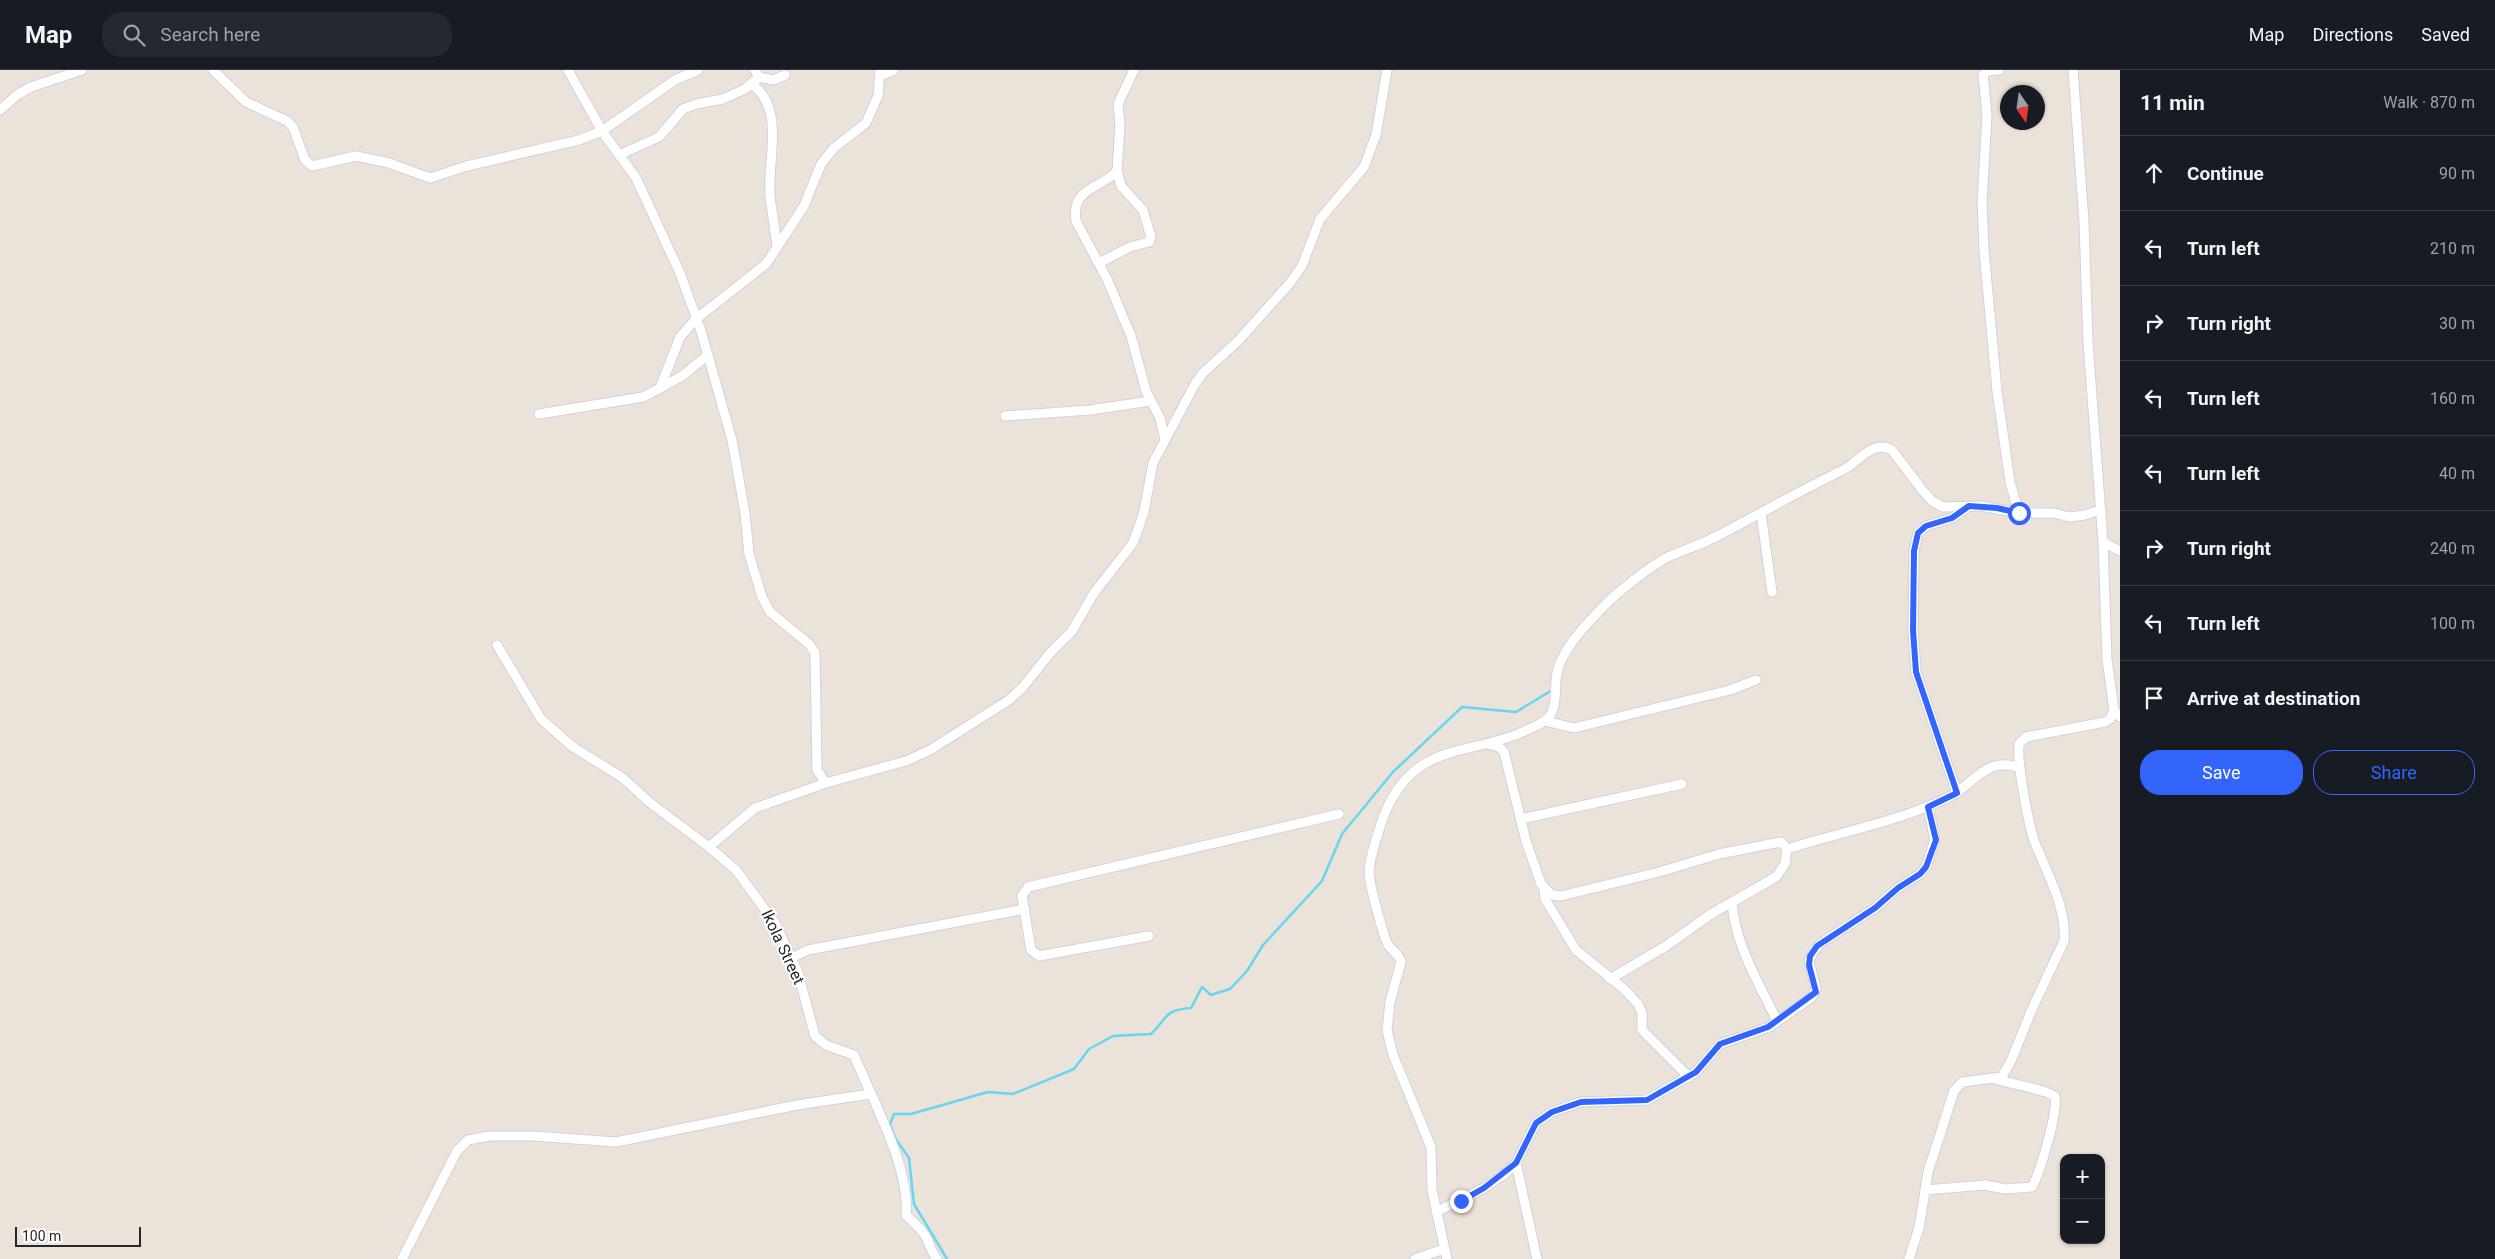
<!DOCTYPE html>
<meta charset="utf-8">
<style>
body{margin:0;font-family:Roboto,sans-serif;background:#242831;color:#f1f3f6}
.controls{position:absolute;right:15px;bottom:15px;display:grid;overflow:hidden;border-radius:10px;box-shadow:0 1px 4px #0004}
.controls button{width:45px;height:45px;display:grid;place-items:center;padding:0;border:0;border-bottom:1px solid #363941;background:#171b24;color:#f1f3f6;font:25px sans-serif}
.compass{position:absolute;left:2000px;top:15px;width:45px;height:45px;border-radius:50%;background:#171b24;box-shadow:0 1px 4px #0004;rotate:167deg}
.scale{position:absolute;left:15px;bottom:12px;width:126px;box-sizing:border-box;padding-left:5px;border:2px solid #282828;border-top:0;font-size:14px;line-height:18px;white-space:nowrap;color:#282828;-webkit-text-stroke:4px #fff;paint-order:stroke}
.stop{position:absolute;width:15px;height:15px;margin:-11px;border:4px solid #3365fd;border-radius:50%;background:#fff}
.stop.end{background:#3365fd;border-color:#fff;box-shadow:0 1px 5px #0008}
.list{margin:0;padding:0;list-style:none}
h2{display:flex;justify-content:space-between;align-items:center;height:65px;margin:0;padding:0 20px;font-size:21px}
h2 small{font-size:16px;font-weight:400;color:#9ea1a6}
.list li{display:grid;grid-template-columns:32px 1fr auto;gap:15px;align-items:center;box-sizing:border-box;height:75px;padding:0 20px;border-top:1px solid #363941}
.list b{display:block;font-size:19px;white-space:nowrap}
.list em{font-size:16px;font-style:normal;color:#9ea1a6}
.actions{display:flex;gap:10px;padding:15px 20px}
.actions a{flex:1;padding:11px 0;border:1px solid #3365fd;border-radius:20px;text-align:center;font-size:18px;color:#3365fd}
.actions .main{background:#3365fd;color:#fff}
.icon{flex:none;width:28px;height:28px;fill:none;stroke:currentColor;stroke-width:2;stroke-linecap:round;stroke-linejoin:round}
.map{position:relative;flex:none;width:2120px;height:1189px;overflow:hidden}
header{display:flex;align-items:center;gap:30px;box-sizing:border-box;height:70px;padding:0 25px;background:#171b24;border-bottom:1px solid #363941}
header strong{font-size:24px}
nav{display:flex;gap:28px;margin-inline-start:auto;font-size:18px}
.search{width:350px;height:45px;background:#242831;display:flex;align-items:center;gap:12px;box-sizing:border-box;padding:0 18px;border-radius:20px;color:#9ea1a6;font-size:19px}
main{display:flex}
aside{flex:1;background:#171b24}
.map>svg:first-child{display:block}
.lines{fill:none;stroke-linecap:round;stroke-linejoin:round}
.stream{stroke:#68d5f1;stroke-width:2.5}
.street-casing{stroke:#ced3e2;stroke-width:11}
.street{stroke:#fff;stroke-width:9}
.route{stroke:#3365fd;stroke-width:6}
.labels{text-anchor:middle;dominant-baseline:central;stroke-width:4;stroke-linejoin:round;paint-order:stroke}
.street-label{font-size:16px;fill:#282828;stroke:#fff}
</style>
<header>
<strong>Map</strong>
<div class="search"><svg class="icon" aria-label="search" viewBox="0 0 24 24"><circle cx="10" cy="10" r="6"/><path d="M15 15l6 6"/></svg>Search here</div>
<nav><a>Map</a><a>Directions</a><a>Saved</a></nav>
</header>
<main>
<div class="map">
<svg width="2120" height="1189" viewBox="0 0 2120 1189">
<rect width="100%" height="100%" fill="#ebe2d9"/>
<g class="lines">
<!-- stream -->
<path class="stream" d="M 947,1189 L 914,1134 L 909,1088 L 895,1068 L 890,1054 L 894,1044 L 911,1044 L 988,1022 L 1013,1024 L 1074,999 L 1089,979 L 1113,966 L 1151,964 C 1168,948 1163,940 1191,938 L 1202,917 L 1211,925 L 1230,919 L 1247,901 L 1263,875 L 1322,811 L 1342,764 L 1393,702 L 1462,637 L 1516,642 L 1554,619"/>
<!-- street casing -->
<g class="street-casing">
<g id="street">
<polyline points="213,0 246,32 287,51 293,57 305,90 312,96 356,86 389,93 430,108 467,96 579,70 602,61 675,10 698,0"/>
<polyline points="568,0 602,61 636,108 680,203 701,261 732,370 745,443 749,484 762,527 770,542 809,574 815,583 817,700 826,713"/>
<polyline points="755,0 759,7 773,10 785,5"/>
<path d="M 1134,0 L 1118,34 L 1120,56 L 1117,101 C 1099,120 1071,117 1076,151 L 1107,209 L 1131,266 L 1146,321 L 1160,348 L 1165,370"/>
<polyline points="1999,0 1987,1 1983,5 1987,45 1982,132 1984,180 1997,321 2010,412 2019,443"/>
<polyline points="2073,0 2084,152 2088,273 2103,472 2107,589 2114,640 2120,647"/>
<polyline points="880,6 894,0"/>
<path d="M 752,14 C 786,40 767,90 770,126 C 772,143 775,159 777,176"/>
<polyline points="0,40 17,25 31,17 82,0"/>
<polyline points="619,85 659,67 683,39 696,34 723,29 745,19 759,7"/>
<polyline points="1099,193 1130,177 1149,172 1151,167 1143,140 1121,116 1117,101"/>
<polyline points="660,318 682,306 708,285"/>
<polyline points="539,344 643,327 660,318 680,267 696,249 766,194 804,136 821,94 834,78 866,53 878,26 880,0"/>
<polyline points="1005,346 1090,340 1151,331"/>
<polyline points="1761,443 1772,522"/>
<polyline points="2103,472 2120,481"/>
<path d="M 497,575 L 541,649 L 573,677 L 623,708 L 649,732 L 709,777 L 736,800 L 775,853 L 798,903 L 815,966 L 826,975 L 854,985 C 872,1029 911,1099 906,1145 C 913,1152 921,1158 926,1167 C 930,1175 931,1182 937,1189"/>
<polyline points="1545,651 1574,658 1730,620 1756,610"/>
<path d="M 1488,674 L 1499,677 L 1504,682 L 1526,771 L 1541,814 L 1552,825 L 1561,826 L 1659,802 L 1719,784 L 1781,772 L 1787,779 C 1838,763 1900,751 1947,728 C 1974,715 1985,685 2020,698"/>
<polyline points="1957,723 1916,602 1913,560 1914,481 1918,463 1926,456 1952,448 1965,439"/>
<polyline points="1521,749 1682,714"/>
<polyline points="709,777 755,738 826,713 906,691 930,680 1009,630 1023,617 1050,583 1072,561 1094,523 1133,473 1144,442 1153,393 1195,314 1203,303 1238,271 1290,213 1302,196 1320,149 1364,97 1376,65 1387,0"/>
<polyline points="1544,819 1545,829 1576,880 1624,919 1638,934 1642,943 1642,960 1689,1007"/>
<path d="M 1732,832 C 1735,875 1759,913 1777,951"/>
<polyline points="1149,866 1039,886 1031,880 1022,826 1028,817 1339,744"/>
<polyline points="791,888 808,880 1025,839"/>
<polyline points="1610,909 1666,876 1711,844 1776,807 1785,794 1787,779"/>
<polyline points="1516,1093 1537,1189"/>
<path d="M 1925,1120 L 1985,1115 L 2005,1119 L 2032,1117 C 2040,1103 2058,1042 2055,1027 C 2047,1019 2009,1014 1995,1009"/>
<polyline points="1436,1142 1484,1118 1506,1103 1516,1093 1536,1053 1552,1042 1581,1032 1647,1030 1696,1002 1720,974 1769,957 1812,927 1816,919 1809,891 1813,882 1821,873 1875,838 1898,818 1920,804 1926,797 1935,770 1928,737"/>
<polyline points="402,1189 457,1081 468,1070 489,1066 534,1066 616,1072 797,1035 870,1024"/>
<polyline points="1415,1189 1444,1179"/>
<path d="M 1447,1189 L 1432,1120 L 1431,1077 L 1393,985 L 1387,960 L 1390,932 L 1401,892 C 1399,883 1391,881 1387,873 C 1382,860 1369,814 1369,801 C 1370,786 1382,748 1389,734 C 1420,672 1472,685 1525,661 C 1533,657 1543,654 1549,647 C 1558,636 1554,616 1557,603 C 1562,579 1585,556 1601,539 C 1616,523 1651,495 1670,486 C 1686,479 1703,474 1719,465 C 1760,444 1801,420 1843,400 C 1859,392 1872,369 1892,380 L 1923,421 L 1932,431 L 1943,437 L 1981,436 L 2019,443 L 2054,443 L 2069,447 L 2085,445 L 2101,440"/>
<path d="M 1909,1189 L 1919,1158 L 1928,1102 L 1954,1021 L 1962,1012 L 2002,1007 L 2011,991 L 2032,939 L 2064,871 C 2067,838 2047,803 2035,773 C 2028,753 2017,694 2019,674 L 2026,667 L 2105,652 L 2110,649 L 2114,640"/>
</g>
</g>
<!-- street -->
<use href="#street" class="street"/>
</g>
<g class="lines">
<!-- route -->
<polyline class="route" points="1461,1131 1484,1118 1516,1093 1536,1053 1552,1042 1581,1032 1647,1030 1696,1002 1720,974 1768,957 1816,922 1809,895 1810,886 1817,876 1875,838 1898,818 1920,804 1926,797 1936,770 1928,737 1957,723 1916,602 1913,560 1914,481 1918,463 1926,456 1952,448 1969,436 1997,438 2019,443"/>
</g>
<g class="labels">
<!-- street labels -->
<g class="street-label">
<text transform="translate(783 877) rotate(65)">Ikola Street</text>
</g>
</g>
</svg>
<div class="controls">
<button>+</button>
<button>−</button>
</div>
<svg class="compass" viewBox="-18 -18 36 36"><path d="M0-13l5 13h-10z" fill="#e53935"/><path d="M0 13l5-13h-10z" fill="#9ea1a6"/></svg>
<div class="scale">100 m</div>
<div class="stop" style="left:2019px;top:443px"></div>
<div class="stop end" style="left:1461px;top:1131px"></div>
</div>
<aside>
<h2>11 min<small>Walk · 870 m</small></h2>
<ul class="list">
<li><svg class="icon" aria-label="ahead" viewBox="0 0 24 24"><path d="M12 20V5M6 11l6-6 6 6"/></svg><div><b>Continue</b></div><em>90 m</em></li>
<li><svg class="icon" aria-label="left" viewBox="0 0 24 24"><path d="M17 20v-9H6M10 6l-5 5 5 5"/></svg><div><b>Turn left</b></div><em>210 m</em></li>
<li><svg class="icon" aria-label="right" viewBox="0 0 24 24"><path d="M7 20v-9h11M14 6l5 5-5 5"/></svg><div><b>Turn right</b></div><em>30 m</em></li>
<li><svg class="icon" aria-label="left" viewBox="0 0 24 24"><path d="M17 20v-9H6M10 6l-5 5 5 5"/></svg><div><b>Turn left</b></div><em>160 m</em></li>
<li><svg class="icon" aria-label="left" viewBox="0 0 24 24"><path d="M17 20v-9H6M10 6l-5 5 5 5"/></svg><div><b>Turn left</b></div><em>40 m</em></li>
<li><svg class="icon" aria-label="right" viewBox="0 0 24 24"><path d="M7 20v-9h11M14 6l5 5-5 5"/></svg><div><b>Turn right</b></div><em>240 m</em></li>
<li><svg class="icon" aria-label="left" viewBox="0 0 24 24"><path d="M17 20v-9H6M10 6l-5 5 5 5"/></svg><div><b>Turn left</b></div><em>100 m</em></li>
<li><svg class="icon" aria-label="arrive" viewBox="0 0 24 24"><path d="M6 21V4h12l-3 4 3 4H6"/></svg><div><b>Arrive at destination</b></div></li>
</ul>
<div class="actions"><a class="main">Save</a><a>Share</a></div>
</aside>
</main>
